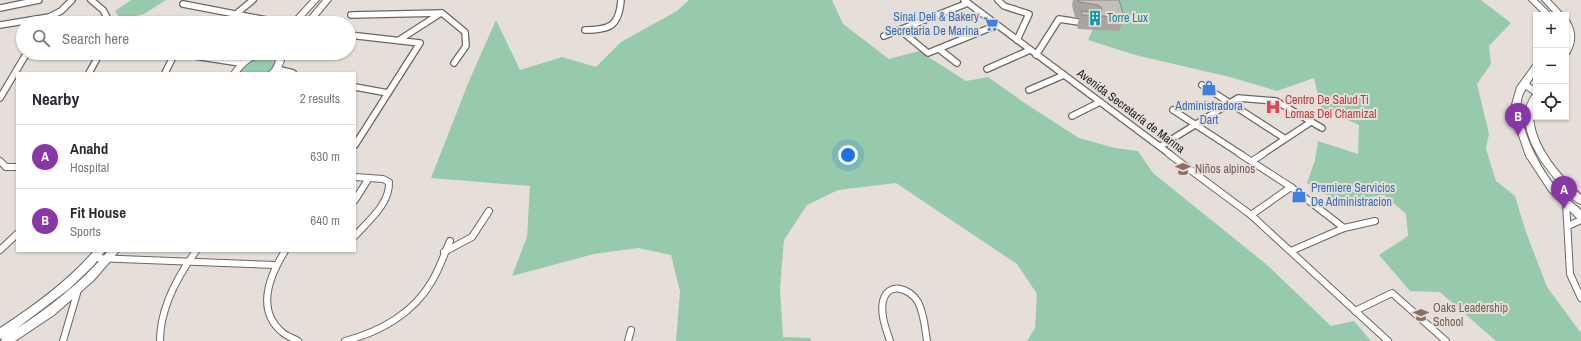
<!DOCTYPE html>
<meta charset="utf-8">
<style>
body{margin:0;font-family:"Archivo Narrow",sans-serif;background:#f7f7f7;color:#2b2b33}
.controls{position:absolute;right:12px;top:12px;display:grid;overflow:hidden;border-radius:0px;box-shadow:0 1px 3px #0004}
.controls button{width:36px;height:36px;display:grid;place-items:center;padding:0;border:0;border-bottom:1px solid #e1e1e2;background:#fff;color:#2b2b33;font:20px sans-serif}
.you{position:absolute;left:848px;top:155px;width:14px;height:14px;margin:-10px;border:3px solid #fff;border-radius:50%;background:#1a73e8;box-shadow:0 0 0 6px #1a73e833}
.badge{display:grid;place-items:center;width:26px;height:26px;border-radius:50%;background:#8937a6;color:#fff;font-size:13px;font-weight:700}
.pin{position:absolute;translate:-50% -33px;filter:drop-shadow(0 1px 2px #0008)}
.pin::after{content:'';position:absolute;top:21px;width:14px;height:12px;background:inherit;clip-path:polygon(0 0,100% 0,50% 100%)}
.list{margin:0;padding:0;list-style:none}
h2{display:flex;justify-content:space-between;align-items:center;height:52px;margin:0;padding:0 16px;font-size:17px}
h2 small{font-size:13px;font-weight:400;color:#7c7c81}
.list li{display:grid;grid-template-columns:26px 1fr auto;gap:12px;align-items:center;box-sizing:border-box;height:64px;padding:0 16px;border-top:1px solid #e1e1e2}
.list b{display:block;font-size:15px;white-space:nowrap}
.list p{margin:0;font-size:13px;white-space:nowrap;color:#7c7c81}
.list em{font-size:13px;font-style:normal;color:#7c7c81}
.icon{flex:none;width:22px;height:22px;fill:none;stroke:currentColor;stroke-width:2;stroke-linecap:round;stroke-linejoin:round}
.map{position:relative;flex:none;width:1581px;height:341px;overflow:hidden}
.search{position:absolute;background:#fff;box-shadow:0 1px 3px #0004;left:16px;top:16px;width:340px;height:44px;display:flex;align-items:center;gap:10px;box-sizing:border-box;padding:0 14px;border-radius:22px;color:#7c7c81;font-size:15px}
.panel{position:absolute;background:#fff;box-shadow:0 1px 3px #0004;left:16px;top:72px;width:340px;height:180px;border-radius:0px}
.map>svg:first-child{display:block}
.green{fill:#97caad}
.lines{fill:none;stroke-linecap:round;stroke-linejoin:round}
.street-far1-casing{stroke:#6d6762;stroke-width:8}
.street-casing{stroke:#6d6762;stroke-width:8}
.secondary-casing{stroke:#6d6762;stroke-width:2}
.street-far1{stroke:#fff;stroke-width:5.5}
.street{stroke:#fff;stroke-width:6}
.secondary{fill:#fff;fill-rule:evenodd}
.wall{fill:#a9a49f}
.building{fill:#c5bfb9;stroke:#8a8682}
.labels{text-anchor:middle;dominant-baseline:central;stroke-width:4;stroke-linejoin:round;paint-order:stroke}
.shop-label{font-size:12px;fill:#366cbe;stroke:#e6dfd9;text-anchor:end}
.culture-label{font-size:12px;fill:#0d838f;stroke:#e6dfd9;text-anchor:start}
.health-label{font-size:12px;fill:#be3a42;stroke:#e6dfd9;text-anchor:start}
.street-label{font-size:12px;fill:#1e1b19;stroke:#e6dfd9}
.education-label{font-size:12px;fill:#785e54;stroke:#e6dfd9;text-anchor:start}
</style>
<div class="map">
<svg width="1581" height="341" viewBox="0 0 1581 341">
<rect width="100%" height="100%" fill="#e6dfd9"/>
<!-- green -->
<g class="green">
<polygon points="131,0 166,0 144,14 121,20 115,11"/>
<polygon points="689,0 832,0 843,24 889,59 919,51 966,81 988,77 1026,104 1079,138 1115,148 1138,151 1153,173 1266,264 1331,326 1354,321 1371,341 1027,341 1035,328 1037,294 1017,264 896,183 838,190 807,205 784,240 780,288 783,337 810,338 812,341 676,341 680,291 671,255 638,248 594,254 512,276 527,237 530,186 431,178 469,81 496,20 520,70 562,57 596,67 621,42 677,11"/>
<polygon points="1106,0 1481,0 1511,23 1489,46 1491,64 1477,84 1489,134 1486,149 1496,181 1515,196 1526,232 1547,287 1581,333 1581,341 1496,341 1440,292 1410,291 1379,255 1408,236 1406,214 1384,195 1338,202 1307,183 1315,160 1318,141 1358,154 1359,125 1321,108 1314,78 1277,91 1230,77 1135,55 1088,40"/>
<polygon points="258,58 272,59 275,64 267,73 240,73 241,69 252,60"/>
</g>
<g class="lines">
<!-- street-far1 casing -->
<g class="street-far1-casing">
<g id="street-far1">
<polyline points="91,0 103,10 110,23"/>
<polyline points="964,0 1171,155"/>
<polyline points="998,0 1004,6 1029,14 1017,40"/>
<polyline points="183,4 282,23"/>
<polyline points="0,8 39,0"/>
<polyline points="236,14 253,0"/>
<polyline points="351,15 442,13 465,32 466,46 454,63"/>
<polyline points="0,25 49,17 61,11 72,0"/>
<path d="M 585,30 C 610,30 619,26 621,0"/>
<polyline points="900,30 928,53 997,25"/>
<polyline points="349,35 420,43 355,145"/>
<polyline points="884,36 968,3"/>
<polyline points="399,40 441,13"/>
<polyline points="939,49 957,63"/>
<polyline points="1036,55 1059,19 1085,23"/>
<polyline points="277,69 293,73"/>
<polyline points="987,69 1030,50"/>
<polyline points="89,73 100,53"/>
<polyline points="165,73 175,53 240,63"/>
<polyline points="1202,85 1284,138"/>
<polyline points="355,87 388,93"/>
<polyline points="1029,90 1064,75"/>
<polyline points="0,98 25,56 29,53"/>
<polyline points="1173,110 1242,155"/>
<polyline points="1072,116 1100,102"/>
<polyline points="1161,146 1238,98 1276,101 1322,128"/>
<polyline points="1261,155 1311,122"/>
</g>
</g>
<!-- street casing -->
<g class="street-casing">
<g id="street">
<polyline points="1169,154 1251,215 1388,341"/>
<polyline points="1240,154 1291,187 1344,228"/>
<polyline points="0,161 6,167"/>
<polyline points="1252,161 1263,154"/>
<polyline points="6,167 17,167"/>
<path d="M 355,177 L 383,179 L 389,182 C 390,204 368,221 355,236"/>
<polyline points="355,200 369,178"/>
<polyline points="1566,202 1570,274 1581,298"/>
<polyline points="1251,215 1291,187"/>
<polyline points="1568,226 1581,220"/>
<polyline points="0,250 17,234"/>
<path d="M 285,251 C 270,275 255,309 282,332 C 286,336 293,338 298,341"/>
<polyline points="1291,251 1344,228 1375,221"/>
<polyline points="444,252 472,237 489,211"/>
<polyline points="94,258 276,265"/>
<polyline points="1355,311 1392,293 1446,341"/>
<polyline points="63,341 78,290"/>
<path d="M 160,341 C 160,308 177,277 196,251"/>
<path d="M 345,341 C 380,332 414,313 432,281 C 440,268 444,254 450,241"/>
<polyline points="628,341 631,330"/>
<path d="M 890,341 C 886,329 880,314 883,301 C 888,281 910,288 918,302 C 924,313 925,328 927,341"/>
</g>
</g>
<!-- secondary casing -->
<g class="secondary-casing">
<g id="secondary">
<polygon points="311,0 319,0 298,23 290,23"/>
<polygon points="323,0 331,0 312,23 304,23"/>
<polygon points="1529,0 1537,0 1552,15 1544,15"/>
<polygon points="1542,0 1550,0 1564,15 1556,15"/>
<path d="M 1566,20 L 1569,20 C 1576,32 1576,42 1569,54 L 1566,54 Z"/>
<path d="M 256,53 C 268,53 277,51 284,61 C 280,71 279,73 268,73 L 273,68 L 276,61 C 266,49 245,62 239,73 L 231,73 L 240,61 Z"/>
<path d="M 1536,64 L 1536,73 L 1529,84 L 1536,88 C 1536,93 1537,99 1536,104 C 1535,108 1533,111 1533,115 C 1534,147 1560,175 1581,195 L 1581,204 C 1574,202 1569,195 1565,190 C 1547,171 1524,142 1525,114 C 1525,107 1529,100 1533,94 L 1526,89 C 1508,110 1540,170 1556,187 C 1563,195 1573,203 1581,210 L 1581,220 L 1578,219 L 1549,191 L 1526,156 L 1517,130 L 1511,108 L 1517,87 L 1533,65 Z"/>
<path d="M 94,251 L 105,251 L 93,266 L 69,289 L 16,329 C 50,307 82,282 108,251 L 119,251 L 94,280 L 54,315 L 15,341 L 1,341 L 2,338 L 0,339 L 0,328 C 34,306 67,282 94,251 Z"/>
</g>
</g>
<!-- street-far1 -->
<use href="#street-far1" class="street-far1"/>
<!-- street -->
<use href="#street" class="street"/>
<!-- secondary -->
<use href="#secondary" class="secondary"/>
</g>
<!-- wall -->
<polygon class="wall" points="1073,0 1119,0 1124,17 1119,31 1078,29 1077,26 1079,18 1075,17 1072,5"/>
<!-- building -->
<polygon class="building" points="1078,0 1119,0 1124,17 1082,15 1081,11 1099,13 1101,12 1102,8 1098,5 1079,2"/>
<!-- icons -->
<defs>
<g id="building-bare" transform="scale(1.2)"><path d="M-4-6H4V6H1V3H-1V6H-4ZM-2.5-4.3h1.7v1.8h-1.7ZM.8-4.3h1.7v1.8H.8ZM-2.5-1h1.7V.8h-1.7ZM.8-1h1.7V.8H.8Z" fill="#0f9aa8" stroke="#e6dfd9" stroke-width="2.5" paint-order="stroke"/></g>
<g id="supermarket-bare" transform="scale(1.2)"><path d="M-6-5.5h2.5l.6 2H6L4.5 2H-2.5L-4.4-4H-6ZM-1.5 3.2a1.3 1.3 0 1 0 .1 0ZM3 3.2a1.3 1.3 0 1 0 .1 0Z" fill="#3f7fe0" stroke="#e6dfd9" stroke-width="2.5" paint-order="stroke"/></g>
<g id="shop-bare" transform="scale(1.2)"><path d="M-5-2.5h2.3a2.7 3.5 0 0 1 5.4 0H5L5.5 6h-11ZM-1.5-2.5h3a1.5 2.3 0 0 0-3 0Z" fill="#3f7fe0" stroke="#e6dfd9" stroke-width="2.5" paint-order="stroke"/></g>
<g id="hospital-bare" transform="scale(1.2)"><path d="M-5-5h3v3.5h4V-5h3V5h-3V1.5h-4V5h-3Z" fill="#e0444e" stroke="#e6dfd9" stroke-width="2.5" paint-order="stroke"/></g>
<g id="school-bare" transform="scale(1.2)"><path d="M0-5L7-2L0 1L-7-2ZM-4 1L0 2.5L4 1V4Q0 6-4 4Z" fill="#8d6e63" stroke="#e6dfd9" stroke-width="2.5" paint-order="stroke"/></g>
</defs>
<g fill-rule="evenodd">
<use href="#building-bare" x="1095" y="18"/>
<use href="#supermarket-bare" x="991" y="24"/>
<use href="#shop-bare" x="1209" y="88"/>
<use href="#hospital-bare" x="1273" y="107"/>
<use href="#school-bare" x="1183" y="169"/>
<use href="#shop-bare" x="1299" y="195"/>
<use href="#school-bare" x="1421" y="315"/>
</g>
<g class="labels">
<!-- shop labels -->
<g class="shop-label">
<text x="979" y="17">Sinai Deli &amp; Bakery<tspan x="979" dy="14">Secretaria De Marina</tspan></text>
<text x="1209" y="106" text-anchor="middle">Administradora<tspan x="1209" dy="14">Dart</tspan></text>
<text x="1311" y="188" text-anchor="start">Premiere Servicios<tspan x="1311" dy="14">De Administracion</tspan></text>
</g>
<!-- culture labels -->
<g class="culture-label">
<text x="1107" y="18">Torre Lux</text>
</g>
<!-- health labels -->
<g class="health-label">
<text x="1285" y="100">Centro De Salud Ti<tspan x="1285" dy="14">Lomas Del Chamizal</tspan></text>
</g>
<!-- street labels -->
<g class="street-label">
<text transform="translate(1131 111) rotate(37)">Avenida Secretaría de Marina</text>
</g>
<!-- education labels -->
<g class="education-label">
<text x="1195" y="169">Niños alpinos</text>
<text x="1433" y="308">Oaks Leadership<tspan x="1433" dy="14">School</tspan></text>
</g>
</g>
</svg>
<div class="controls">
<button>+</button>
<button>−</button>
<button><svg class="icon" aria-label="locate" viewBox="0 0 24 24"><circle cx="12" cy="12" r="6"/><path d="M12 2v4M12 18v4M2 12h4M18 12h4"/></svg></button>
</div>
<div class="you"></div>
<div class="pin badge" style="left:1564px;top:209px">A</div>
<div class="pin badge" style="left:1518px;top:136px">B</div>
<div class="search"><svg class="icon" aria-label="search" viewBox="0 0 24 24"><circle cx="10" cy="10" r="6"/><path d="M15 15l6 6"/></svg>Search here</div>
<section class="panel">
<h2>Nearby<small>2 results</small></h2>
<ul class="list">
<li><span class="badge">A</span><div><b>Anahd</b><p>Hospital</p></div><em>630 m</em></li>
<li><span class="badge">B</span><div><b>Fit House</b><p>Sports</p></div><em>640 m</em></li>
</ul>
</section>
</div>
